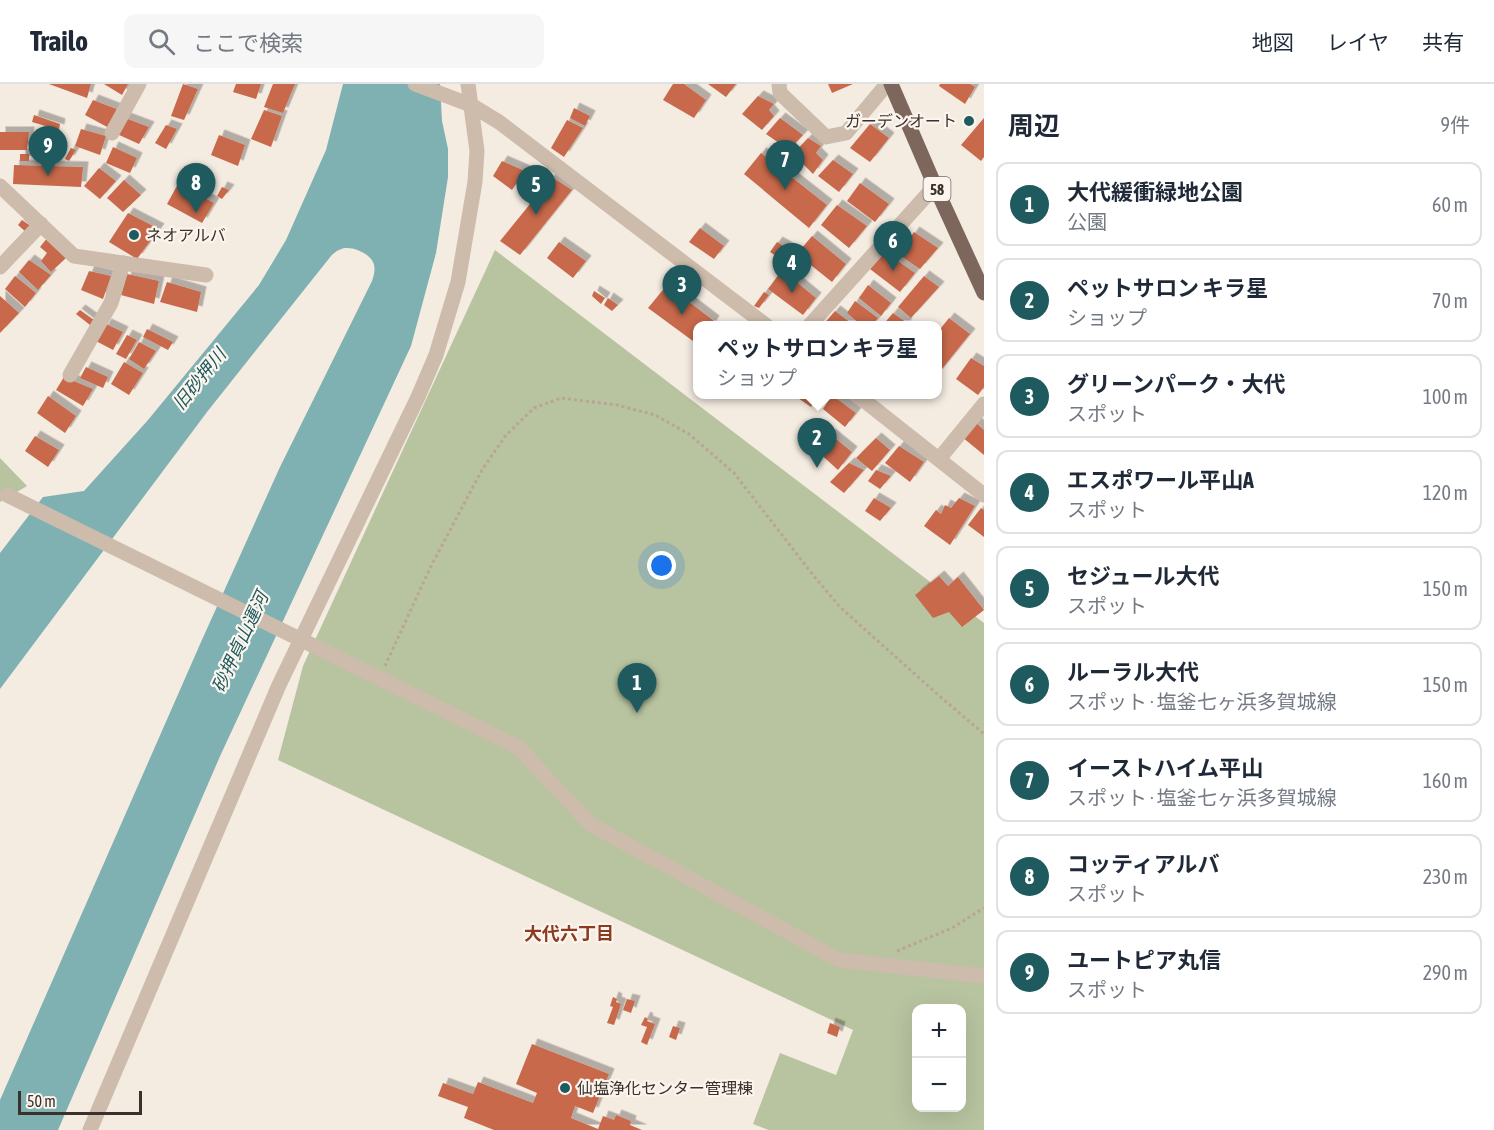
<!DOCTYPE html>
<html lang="ja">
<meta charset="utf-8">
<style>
body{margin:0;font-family:"Asap Condensed","Noto Sans JP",sans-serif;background:#f6f6f7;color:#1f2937}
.controls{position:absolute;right:18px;bottom:18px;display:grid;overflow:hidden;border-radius:12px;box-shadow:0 6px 24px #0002}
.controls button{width:54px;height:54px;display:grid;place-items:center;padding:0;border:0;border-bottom:2px solid #e0e1e3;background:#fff;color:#1f2937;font:30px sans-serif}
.scale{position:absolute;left:18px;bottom:15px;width:124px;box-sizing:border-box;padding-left:6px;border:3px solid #3b302b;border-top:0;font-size:16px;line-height:21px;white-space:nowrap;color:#3b302b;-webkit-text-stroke:4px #fbf5ee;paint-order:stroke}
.you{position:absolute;left:662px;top:482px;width:21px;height:21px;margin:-15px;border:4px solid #fff;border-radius:50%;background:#1a73e8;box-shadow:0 0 0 9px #1a73e833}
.badge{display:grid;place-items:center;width:39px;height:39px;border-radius:50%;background:#1f5a5e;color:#fff;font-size:20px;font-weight:700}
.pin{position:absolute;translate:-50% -50px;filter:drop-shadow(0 2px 3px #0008)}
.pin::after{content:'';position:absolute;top:32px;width:21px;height:18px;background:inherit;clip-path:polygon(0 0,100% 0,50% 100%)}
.popup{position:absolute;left:693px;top:237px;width:249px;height:78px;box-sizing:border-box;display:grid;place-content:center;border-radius:12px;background:#fff;filter:drop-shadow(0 2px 4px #0005);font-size:20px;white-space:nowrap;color:#747a83}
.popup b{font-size:22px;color:#1f2937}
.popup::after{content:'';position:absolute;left:50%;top:100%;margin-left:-12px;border:12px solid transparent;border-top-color:#fff}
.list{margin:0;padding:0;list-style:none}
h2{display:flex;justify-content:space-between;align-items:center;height:78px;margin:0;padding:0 24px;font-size:26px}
h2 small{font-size:20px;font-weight:400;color:#747a83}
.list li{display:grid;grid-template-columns:39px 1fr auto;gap:18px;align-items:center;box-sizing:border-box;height:84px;margin:0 12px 12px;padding:0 12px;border:2px solid #e0e1e3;border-radius:12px}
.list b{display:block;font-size:22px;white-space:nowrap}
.list p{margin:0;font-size:20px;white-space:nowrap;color:#747a83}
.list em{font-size:20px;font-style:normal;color:#747a83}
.icon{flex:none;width:33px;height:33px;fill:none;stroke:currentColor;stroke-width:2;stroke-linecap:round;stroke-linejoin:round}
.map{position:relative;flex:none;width:984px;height:1046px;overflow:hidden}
header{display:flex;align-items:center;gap:36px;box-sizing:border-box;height:84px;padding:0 30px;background:#fff;border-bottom:2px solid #e0e1e3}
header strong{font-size:28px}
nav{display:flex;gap:33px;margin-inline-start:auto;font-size:21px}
.search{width:420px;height:54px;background:#f6f6f7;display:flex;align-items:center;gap:15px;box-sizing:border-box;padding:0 21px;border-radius:12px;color:#747a83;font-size:22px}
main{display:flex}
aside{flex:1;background:#fff}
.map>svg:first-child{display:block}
.green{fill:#b8c4a0;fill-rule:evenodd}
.water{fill:#7fb0b2}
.building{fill:#c8694b;filter:url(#shadow)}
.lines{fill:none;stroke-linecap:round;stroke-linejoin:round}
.path{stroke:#b9a596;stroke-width:3;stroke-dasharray:3 3;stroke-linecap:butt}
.minor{stroke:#cdbbac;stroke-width:15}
.major{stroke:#7d675c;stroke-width:15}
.minor-bridge{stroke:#cdbbac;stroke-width:15}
.poi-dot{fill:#1f5a5e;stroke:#fbf5ee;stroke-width:2}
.labels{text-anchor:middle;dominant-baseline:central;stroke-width:4.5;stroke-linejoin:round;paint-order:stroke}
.shield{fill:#fbf5ee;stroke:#756b66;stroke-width:1.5}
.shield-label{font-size:15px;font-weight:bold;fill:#3b302b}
.poi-label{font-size:16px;fill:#3b302b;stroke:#fbf5ee;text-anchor:start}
.water-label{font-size:18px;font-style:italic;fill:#1f5a5e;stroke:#fbf5ee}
.neighbourhood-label{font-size:18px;font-weight:bold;fill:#8c3b22;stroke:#fbf5ee}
</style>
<header>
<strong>Trailo</strong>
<div class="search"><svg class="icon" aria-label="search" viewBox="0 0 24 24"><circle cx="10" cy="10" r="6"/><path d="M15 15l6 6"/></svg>ここで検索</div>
<nav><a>地図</a><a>レイヤ</a><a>共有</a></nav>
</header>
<main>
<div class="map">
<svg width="984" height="1046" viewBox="0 0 984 1046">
<defs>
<filter id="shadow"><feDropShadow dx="5.5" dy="-5.5" stdDeviation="0" flood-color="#0004"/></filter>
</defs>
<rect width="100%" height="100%" fill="#f4ebe1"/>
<!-- green -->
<g class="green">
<path d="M 495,166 L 984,539 L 984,1046 L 769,1046 L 753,1040 L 780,969 L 836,991 L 853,946 L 278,676 L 303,582 ZM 916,924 L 962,924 L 962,1024 L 916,1024 Z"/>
<polygon points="0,374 27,402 0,418"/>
</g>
<!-- water -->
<path class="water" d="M 343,0 L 440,0 L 442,37 L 448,65 L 448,93 L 436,169 L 411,262 L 221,670 L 58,1046 L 0,1046 L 0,1016 L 201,558 L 280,383 L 372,197 C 374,191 376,184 373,178 C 368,168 348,160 339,166 C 336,167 333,170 331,172 L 207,328 L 0,605 L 0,469 L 43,413 L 84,407 L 148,336 L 259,201 L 286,156 L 326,66 Z"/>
<!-- building -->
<g class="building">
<polygon points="49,0 91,0 87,14"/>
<polygon points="104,0 128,0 122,11"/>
<polygon points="183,0 198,5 184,36 171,32"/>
<polygon points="236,0 261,0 256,15 233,8"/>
<polygon points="273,0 295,0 283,29 264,23"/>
<polygon points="673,0 684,0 706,16 694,34 663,16"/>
<polygon points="708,0 736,0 726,13"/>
<polygon points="828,0 853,0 832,9"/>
<polygon points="940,0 970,0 975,3 965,20 939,2"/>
<polygon points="758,12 774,20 769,26 774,32 762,46 742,30"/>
<polygon points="93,16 119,26 109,44 85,31"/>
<polygon points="574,24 590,32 585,42 570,34"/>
<polygon points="264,26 282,32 271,63 251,55"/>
<polygon points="34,31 60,40 59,46 32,38"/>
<polygon points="125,34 149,43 139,60 117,50"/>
<polygon points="780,34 803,51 789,66 766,50"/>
<polygon points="984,34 984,73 981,77 961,61"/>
<polygon points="567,36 583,44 564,73 551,64"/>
<polygon points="870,40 889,54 870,78 850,64"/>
<polygon points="166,41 177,45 166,65 155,59"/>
<polygon points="81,45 106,52 100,71 75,62"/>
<polygon points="0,48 29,48 27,66 0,66"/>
<polygon points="219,51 245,61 238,82 211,71"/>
<polygon points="808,54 821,62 816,69 823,76 813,90 793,70"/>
<polygon points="113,63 137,74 130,89 106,79"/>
<polygon points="71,64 76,66 69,77 65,75"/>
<polygon points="761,69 827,121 809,144 744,90"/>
<rect x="20" y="70" width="9" height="7"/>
<polygon points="833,76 853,90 839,108 818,92"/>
<polygon points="502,77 525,87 512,106 493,92"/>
<polygon points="14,81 83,83 81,103 13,100"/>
<polygon points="99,84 116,97 100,115 84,102"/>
<polygon points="552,93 572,106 520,171 500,157"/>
<polygon points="124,96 141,111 123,128 107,114"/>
<polygon points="860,99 889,120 875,138 847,117"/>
<polygon points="178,100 214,119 202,139 167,120"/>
<polygon points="222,103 229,106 222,115 217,112"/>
<polygon points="837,121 867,142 849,164 821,141"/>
<polygon points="128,129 159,145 137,175 109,158"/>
<polygon points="22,136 32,143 27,149 18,141"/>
<polygon points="700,144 724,162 714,175 689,158"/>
<polygon points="914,148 938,164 920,185 898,170"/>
<polygon points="812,152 846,180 832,198 797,170"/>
<polygon points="48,153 68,172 51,188 41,177 47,169 40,163"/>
<polygon points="559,158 586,177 573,194 547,174"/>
<polygon points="777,158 793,167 785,178 770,168"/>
<polygon points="885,168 915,189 900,208 870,185"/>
<polygon points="29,176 51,191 38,206 19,188"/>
<polygon points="782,186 816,214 803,231 768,205"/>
<polygon points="89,187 111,192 103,215 81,206"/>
<polygon points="127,190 159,197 154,220 121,211"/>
<polygon points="15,192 36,209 25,223 5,205"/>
<polygon points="924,192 939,203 911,234 898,223"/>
<polygon points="167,198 201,208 197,228 160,218"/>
<polygon points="667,201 714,237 711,242 697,242 697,260 648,224"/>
<polygon points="868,201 891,219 881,232 859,214"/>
<polygon points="594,207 605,214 601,220 592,212"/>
<polygon points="764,208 769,211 759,224 754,222"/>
<polygon points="0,212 19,229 0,249"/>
<polygon points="608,214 618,221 612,227 604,221"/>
<polygon points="855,217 878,234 872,242 862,242 847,229"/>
<polygon points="80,226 94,236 90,241 76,230"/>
<polygon points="835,227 855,242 822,242"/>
<polygon points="893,229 907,239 905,242 882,242"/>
<polygon points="949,234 970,250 937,291 937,249"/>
<polygon points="106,240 123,248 113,266 96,257"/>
<polygon points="147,245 173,258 168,266 143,253"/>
<polygon points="127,251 137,256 126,275 116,270"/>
<polygon points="139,258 156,267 144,285 129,275"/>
<polygon points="971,274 984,282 984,303 978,311 956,295"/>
<polygon points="124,278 143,289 129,311 111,300"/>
<polygon points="86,283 108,293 103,304 80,294"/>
<polygon points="64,293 93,305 83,322 56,306"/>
<polygon points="792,310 820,310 811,323"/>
<polygon points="832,311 856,329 845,343 823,325"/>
<polygon points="48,312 76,332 65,349 37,329"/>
<polygon points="975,338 984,346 984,371 962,353"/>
<polygon points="830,350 852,368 838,386 816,366"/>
<polygon points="35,352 59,366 48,383 25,367"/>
<polygon points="876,354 890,366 872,387 856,374"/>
<polygon points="899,362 924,378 910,398 885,379"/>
<polygon points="849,379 864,386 844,409 830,398"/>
<polygon points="876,386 891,392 880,405 868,397"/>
<polygon points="874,414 891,424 880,437 865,427"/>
<polygon points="959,414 975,422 950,461 924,442 936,426 941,430 945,421 951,424"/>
<polygon points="981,424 984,426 984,453 968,441"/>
<polygon points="939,492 948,502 958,493 984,526 962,543 949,528 933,534 915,511"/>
<polygon points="613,913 617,915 616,918 621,920 614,941 607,939 613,923 610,922"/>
<polygon points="627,915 635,917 631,929 623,926"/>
<polygon points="645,933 648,935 647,937 655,940 647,961 641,958 647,943 641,941"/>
<polygon points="830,939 840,943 837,953 827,949"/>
<polygon points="673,942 680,944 676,956 669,953"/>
<polygon points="532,960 609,990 593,1029 575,1022 571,1034 598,1045 603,1032 614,1036 616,1031 631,1037 630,1041 642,1046 494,1046 464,1034 468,1023 438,1012 443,999 473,1010 478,998 533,1019 537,1009 516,1000"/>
</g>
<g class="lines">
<!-- path -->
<g class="path">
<polyline points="385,582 431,482 482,386 506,351 534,324 561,314 617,321 655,331 689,350 734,389 813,491 840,523 937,610 984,650"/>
<polyline points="897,867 952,844 984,824"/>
</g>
<!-- minor -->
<g class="minor">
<polyline points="415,0 471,21 499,38 767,242"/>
<polyline points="779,0 780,9 826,53 846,49 887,0"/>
<polyline points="112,49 139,0"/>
<polyline points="0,102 74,172 206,191"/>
<polyline points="0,183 41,140"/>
<polyline points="809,242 935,102"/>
<polyline points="70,291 111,219 123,179"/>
<polyline points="856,310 984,411"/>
<polyline points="939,375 984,320"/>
<polyline points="320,565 518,663 590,740 839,876 984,892"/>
<polyline points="90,1046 279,601 418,313 436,271 458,198 475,98 477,67 468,0"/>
</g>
<!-- major -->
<polyline class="major" points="891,0 935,102 984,209"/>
<!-- minor-bridge -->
<polyline class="minor-bridge" points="7,411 320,565"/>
</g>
<!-- markers -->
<g class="poi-dot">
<circle cx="969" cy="37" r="6"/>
<circle cx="134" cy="151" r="6"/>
<circle cx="565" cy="1004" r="6"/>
</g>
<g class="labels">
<!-- shield labels -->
<rect class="shield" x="923.5" y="93" width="27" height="24" rx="4.5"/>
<g class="shield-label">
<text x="937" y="105">58</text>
</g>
<!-- poi labels -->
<g class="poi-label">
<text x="957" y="37" text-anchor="end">ガーデンオート</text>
<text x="146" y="151">ネオアルバ</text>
<text x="577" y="1004">仙塩浄化センター管理棟</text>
</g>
<!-- water labels -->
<g class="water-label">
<text transform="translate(199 295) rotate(-51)">旧砂押川</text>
<text transform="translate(240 558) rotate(-65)">砂押貞山運河</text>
</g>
<!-- neighbourhood labels -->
<g class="neighbourhood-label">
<text x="569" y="849">大代六丁目</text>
</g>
</g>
</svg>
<div class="controls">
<button>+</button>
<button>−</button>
</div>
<div class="scale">50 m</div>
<div class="you"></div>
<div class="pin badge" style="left:637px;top:629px">1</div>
<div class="pin badge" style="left:817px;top:384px">2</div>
<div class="popup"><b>ペットサロン キラ星</b>ショップ</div>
<div class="pin badge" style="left:682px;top:231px">3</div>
<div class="pin badge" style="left:792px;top:209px">4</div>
<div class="pin badge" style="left:536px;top:131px">5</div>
<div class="pin badge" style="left:893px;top:187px">6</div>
<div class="pin badge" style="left:785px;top:106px">7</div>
<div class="pin badge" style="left:196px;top:129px">8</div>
<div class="pin badge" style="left:48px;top:92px">9</div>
</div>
<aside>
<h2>周辺<small>9件</small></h2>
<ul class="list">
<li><span class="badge">1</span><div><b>大代緩衝緑地公園</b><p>公園</p></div><em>60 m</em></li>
<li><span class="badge">2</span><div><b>ペットサロン キラ星</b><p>ショップ</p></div><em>70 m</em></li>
<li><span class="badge">3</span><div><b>グリーンパーク・大代</b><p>スポット</p></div><em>100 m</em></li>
<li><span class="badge">4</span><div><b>エスポワール平山A</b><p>スポット</p></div><em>120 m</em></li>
<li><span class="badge">5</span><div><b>セジュール大代</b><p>スポット</p></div><em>150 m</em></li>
<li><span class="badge">6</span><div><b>ルーラル大代</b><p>スポット · 塩釜七ヶ浜多賀城線</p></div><em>150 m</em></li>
<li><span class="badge">7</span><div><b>イーストハイム平山</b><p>スポット · 塩釜七ヶ浜多賀城線</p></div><em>160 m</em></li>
<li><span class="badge">8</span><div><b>コッティアルバ</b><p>スポット</p></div><em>230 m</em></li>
<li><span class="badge">9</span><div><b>ユートピア丸信</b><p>スポット</p></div><em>290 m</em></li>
</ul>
</aside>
</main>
